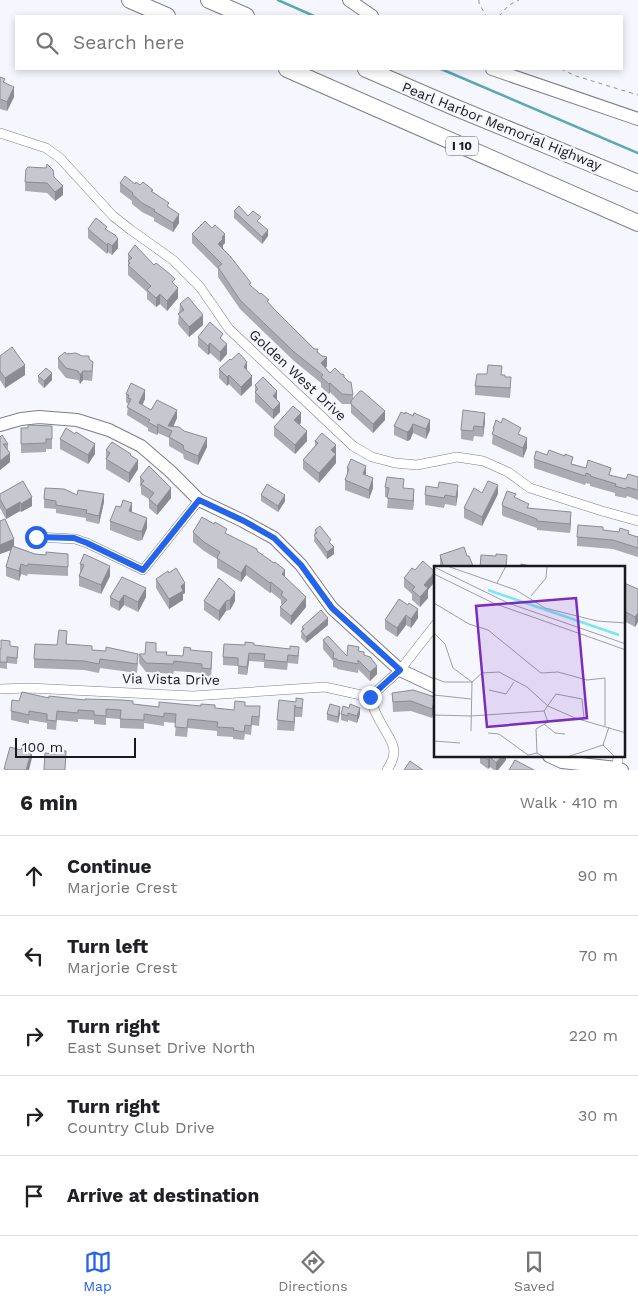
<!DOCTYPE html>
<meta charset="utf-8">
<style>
body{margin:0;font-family:"Work Sans",sans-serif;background:#f6f6f6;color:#202124}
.scale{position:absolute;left:15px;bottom:12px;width:121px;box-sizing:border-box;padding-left:5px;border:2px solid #19191c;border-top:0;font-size:14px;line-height:18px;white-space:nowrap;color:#19191c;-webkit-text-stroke:4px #f6f6fe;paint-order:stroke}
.stop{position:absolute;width:15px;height:15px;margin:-11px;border:4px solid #2563eb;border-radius:50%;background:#fff}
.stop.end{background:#2563eb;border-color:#fff;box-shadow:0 1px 5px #0008}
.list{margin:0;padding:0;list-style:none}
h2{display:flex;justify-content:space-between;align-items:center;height:65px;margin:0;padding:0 20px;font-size:21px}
h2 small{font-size:16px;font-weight:400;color:#757577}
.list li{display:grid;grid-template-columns:32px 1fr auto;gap:15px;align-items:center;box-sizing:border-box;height:80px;padding:0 20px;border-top:1px solid #e0e0e0}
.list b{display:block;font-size:19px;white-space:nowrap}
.list p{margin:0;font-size:16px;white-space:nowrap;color:#757577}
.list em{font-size:16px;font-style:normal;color:#757577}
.icon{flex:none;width:28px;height:28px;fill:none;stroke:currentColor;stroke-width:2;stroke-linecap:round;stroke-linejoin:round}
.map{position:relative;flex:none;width:638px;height:770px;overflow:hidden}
.search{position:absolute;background:#fff;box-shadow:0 2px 8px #0003;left:15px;right:15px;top:15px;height:55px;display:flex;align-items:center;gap:12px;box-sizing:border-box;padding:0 18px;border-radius:0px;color:#757577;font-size:19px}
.sheet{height:465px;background:#fff}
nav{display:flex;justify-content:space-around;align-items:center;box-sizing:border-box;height:70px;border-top:1px solid #e0e0e0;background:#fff;font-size:14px;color:#757577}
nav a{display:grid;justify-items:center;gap:2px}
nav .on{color:#2563eb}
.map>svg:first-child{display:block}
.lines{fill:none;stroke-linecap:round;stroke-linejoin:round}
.stream{stroke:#5ca9b2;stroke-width:2.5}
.street-casing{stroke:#7e7e85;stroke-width:10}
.secondary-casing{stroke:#7e7e85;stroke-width:14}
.highway-casing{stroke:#7e7e85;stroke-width:18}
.path{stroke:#929298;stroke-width:1;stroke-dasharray:4 4;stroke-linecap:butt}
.street{stroke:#fff;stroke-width:9}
.secondary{stroke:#fff;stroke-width:12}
.highway{stroke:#fff;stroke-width:16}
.wall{fill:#ababb3}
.shaded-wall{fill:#8b8b92}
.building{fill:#c7c7d0;stroke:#8b8b92}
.route{stroke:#2563eb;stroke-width:6}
.labels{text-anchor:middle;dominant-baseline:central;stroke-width:4.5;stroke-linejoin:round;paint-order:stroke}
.shield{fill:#f6f6fe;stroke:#5b5b60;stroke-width:1}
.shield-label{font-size:12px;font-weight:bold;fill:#19191c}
.street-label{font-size:14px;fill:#19191c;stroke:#f6f6fe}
.inset-river{fill:none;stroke:#78e7f2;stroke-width:2.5}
.inset-road{fill:none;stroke:#9e9ea4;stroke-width:1}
.view{fill:#7b2cbf;fill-opacity:0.15;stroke:#7b2cbf;stroke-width:2.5}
.inset-edge{fill:none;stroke:#19191c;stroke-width:2.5}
</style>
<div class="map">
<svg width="638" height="770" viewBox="0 0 638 770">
<rect width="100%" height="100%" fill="#f6f6fe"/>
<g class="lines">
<!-- stream -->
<g class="stream">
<polyline points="278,0 314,16"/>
<polyline points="441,69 638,153"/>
</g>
<!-- street casing -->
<g class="street-casing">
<g id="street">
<polyline points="0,133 46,148 60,158 113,216 131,230 173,260 200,287 229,329 353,446 372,457 395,463 417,465 457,457 483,461 508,472 530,488 602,511 638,521"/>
<polyline points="36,537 75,539 87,543 143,570 199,500"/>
<polyline points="0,689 29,688 193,696 325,687 370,697"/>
<polyline points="617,768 618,756"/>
<path d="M 387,770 C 401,749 391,742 381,723 C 376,715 373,707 370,697 L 400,670 L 436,624"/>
</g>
</g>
<!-- secondary casing -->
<g class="secondary-casing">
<g id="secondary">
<polyline points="349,0 372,16"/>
<polyline points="492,69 638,119"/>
<polyline points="0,425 21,419 39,417 77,420 109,430 141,446 170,471 199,500 243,521 274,538 301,565 332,608 400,670 436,687"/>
<polyline points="549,756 562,762 617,768 622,770"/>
</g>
</g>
<!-- highway casing -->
<g class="highway-casing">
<g id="highway">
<polyline points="130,0 167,16"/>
<polyline points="209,0 246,16"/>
<polyline points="287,69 638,223"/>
<polyline points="366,69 454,107 638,183"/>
</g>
</g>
<!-- path -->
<g class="path">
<polyline points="479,0 479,3 486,16"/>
<polyline points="499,16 509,5 519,0"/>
<polyline points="561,69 576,76 638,95"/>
</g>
<!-- street -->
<use href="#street" class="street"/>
<!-- secondary -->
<use href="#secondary" class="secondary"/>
<!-- highway -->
<use href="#highway" class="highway"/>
</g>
<!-- wall -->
<g class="wall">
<polygon points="0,77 14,97 7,111 0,109"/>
<polygon points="54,177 63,195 55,201 47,193 25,191 25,182"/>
<polygon points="120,183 140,185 153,192 169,207 179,223 173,232 154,221 154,218 142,212 132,204 132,201 120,192"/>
<polygon points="234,211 248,216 261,224 268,236 262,244 234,218"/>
<polygon points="212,228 225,243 223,245 223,249 251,286 318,352 327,366 326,368 330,373 344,377 353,395 353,398 385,420 373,433 351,413 351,404 342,404 330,392 329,394 321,387 321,383 294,361 240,309 218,277 218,269 192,243 192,234"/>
<polygon points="88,229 107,230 118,248 112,255 108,252 107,254 88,238"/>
<polygon points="128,254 154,265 175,285 178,298 167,311 160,304 156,307 147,299 147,292 128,275"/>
<polygon points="180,304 203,325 189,337 178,324"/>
<polygon points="198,337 223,340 227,354 220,362 210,353 208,355 198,346"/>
<polygon points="66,354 89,359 93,372 92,381 83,380 80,384 78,380 66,378 58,368 58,358"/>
<polygon points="0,356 25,375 5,388 0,380"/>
<polygon points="231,360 247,371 252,385 241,396 229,384 227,386 219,378 219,369"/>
<polygon points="502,375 505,377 511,387 510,398 475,395 475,386"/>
<polygon points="38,376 52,380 44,388 38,382"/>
<polygon points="255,385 277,400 280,412 273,419 255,402"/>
<polygon points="126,394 145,399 142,405 151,410 177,418 173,427 207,447 198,465 184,459 183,454 169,446 169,438 158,433 157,435 148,431 148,428 127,415 128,404 126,402"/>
<polygon points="401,412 430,430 426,439 413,433 410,440 407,441 394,435 394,426"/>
<polygon points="485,422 483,437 474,436 473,441 461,439 461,430"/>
<polygon points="301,423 299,424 307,441 295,454 274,436 274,427"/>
<polygon points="52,426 52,449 46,449 46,452 21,453 21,428"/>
<polygon points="493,429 521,436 527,448 523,458 492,444"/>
<polygon points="0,437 8,444 8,451 10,462 0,470"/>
<polygon points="60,439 95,454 88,464 60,449"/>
<polygon points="315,441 336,445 336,463 319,483 303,469 303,460 315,446"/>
<polygon points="106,450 131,456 138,469 129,483 106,469"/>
<polygon points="534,459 573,464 611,476 626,479 638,477 638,500 627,496 626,498 615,496 615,493 590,486 590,484 586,483 585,485 534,468"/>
<polygon points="347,468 366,475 373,488 369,499 345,490 345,480 347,475"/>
<polygon points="140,477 171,498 157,515 149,508 149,499 141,494 141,487 140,486"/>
<polygon points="385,487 404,488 414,498 413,510 387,508 388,497 385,497"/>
<polygon points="482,493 498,494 482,526 464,518 464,508"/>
<polygon points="0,494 32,506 21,512 20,511 6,519 0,508"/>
<polygon points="458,494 456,506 445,504 444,508 425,505 425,495"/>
<polygon points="77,495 104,502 99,524 86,521 86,518 56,513 56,509 44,508 44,499"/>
<polygon points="261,495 285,501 278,512 261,501"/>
<polygon points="516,498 529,508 571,521 570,533 537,530 537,528 503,516 502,514 502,504"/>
<polygon points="132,512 147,528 142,540 138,541 110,530 110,521"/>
<polygon points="0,521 14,546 35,554 46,555 68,554 68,576 28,574 27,576 21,574 19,581 6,576 6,567 11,550 0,554"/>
<polygon points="315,530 331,544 334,554 327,559 314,541"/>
<polygon points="603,530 619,532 638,537 638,557 613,549 577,546 577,537"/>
<polygon points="193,532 227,534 257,551 285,577 306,607 291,625 280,616 280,607 282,605 281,604 281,600 271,592 270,593 246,575 241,582 217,568 217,559 204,551 193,542"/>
<polygon points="440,555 467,556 473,568 441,568 440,565"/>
<polygon points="80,564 110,576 101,594 79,586 79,576 80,573"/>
<polygon points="415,570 435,581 428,590 428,598 420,607 412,600 412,594 404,587 404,578"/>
<polygon points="122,577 146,597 138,612 124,605 119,611 110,606 110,597"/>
<polygon points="219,578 235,601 230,610 226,611 219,621 204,610 204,601"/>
<polygon points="156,579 185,593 183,594 183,600 169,609 156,588"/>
<polygon points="624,583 638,589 638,622 635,627 624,621"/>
<polygon points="399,599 418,618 411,628 406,625 397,637 385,629 385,620"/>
<polygon points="328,625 306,643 301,638 302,627"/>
<polygon points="67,640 67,644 138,663 137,673 100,668 99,673 84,670 34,668 34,659"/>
<polygon points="323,640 347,656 359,651 364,656 377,674 370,681 358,669 358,673 337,669 337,668 333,667 333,661 323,649"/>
<polygon points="254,645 299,655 298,664 288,663 287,670 264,668 264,662 249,661 247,675 238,674 238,666 223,665 223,657"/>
<polygon points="10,646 18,653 17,664 7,663 7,669 0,668 0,649"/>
<polygon points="191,650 212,661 211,679 202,678 202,673 174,671 173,674 146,672 139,663 139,654 145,654 156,652 167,655 183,656"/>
<polygon points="436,653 436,668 434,667 434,657"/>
<polygon points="392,693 435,706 432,718 411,711 393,712"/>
<polygon points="49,698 85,700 159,707 215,708 234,710 245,706 260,715 259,726 252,725 251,735 245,734 244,740 233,739 233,737 217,736 217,731 188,728 187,737 175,736 176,723 164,722 164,726 144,723 144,729 120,728 120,719 106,718 106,725 94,724 94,720 78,719 78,722 57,720 56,730 47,729 47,723 29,720 29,724 11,720 11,711 19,701"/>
<polygon points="279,700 303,708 302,717 295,717 295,716 294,731 277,730"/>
<polygon points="327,714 340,714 338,723 327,720"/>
<polygon points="341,714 360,714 357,723 348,720 348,722 341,720"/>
<polygon points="480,756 506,756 506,760 498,770 494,770 490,767 488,769 480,763"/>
</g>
<!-- shaded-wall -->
<g class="shaded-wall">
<polygon points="14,87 14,97 7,111 7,102"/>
<polygon points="63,186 63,195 55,201 55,192"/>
<polygon points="179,214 179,223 173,232 173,223"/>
<polygon points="268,230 268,236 262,244 262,237"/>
<polygon points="225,234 225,243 223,245 223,249 218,254 218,244 222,237"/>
<polygon points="118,239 118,248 112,255 112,246"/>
<polygon points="108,243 108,252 107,254 107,245"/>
<polygon points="178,288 178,298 167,311 167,301"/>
<polygon points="160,294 160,304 156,307 156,298"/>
<polygon points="203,315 203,325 189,337 189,327"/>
<polygon points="210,343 210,353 208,355 208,346"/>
<polygon points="227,344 227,354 220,362 220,352"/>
<polygon points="327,357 327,366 321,373 321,363"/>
<polygon points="247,362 247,371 244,367"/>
<polygon points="25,365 25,375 5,388 5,378"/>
<polygon points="83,371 83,380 80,384 80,375"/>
<polygon points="52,373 52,380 44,388 44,381"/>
<polygon points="229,375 229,384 227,386 227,377"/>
<polygon points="252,376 252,385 241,396 241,387"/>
<polygon points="330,383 330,392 329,394 329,384"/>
<polygon points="145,390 145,399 139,412 139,403"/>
<polygon points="277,391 277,400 273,396"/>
<polygon points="280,403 280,412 273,419 273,410"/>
<polygon points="177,410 177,418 171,431 168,426"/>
<polygon points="385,411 385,420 373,433 373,424"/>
<polygon points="301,413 301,423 294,430 294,420"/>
<polygon points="485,413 485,422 483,437 483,427"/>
<polygon points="430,420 430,430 426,439 426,429"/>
<polygon points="158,424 158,433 157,435 157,427"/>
<polygon points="413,424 413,433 410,440 407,441 407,432"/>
<polygon points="307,431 307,441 295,454 295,445"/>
<polygon points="207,438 207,447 198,465 198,456"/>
<polygon points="527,438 527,448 523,458 523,448"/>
<polygon points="95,444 95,454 88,464 88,455"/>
<polygon points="336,445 336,463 319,483 319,473 331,450"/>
<polygon points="10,453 10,462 0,470 0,461"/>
<polygon points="138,460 138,469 129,483 129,473"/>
<polygon points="366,466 366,475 363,474"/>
<polygon points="373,478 373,488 369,499 369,490"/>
<polygon points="458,485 458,494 456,506 456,497"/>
<polygon points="498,485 498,494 482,526 482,517"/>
<polygon points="171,488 171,498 157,515 157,506"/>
<polygon points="414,489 414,498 413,510 413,501"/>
<polygon points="104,494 104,502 99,524 99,516"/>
<polygon points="285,495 285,501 278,512 278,506"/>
<polygon points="32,497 32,506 21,512 21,504"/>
<polygon points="20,502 20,511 6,519 6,510"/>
<polygon points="132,503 132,513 129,511"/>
<polygon points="571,512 571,521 570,533 570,524"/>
<polygon points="147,518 147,528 142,540 142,531"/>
<polygon points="14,539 14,549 0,554 0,545"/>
<polygon points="334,547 334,554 327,559 327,552"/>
<polygon points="21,564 21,574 19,581 19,571"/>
<polygon points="246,565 246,575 241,582 241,573"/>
<polygon points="110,566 110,576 101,594 101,585"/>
<polygon points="285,570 285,579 282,574"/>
<polygon points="435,572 435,581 428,590 428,598 420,607 420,597 424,585"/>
<polygon points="271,582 271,592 270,593 270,583"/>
<polygon points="185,583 185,593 183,594 183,600 169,609 169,599 181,586"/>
<polygon points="146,588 146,597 138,612 138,602"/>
<polygon points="235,592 235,601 230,610 230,600"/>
<polygon points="124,595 124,605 119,611 119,602"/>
<polygon points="306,597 306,607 291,625 291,616"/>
<polygon points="226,601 226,611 219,621 219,611"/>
<polygon points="418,609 418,618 411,628 411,619"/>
<polygon points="638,613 638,622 635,627 635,617"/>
<polygon points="406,615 406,625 397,637 397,628"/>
<polygon points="328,618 328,625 306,643 306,637"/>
<polygon points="249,653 249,661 247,675 247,667"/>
<polygon points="377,666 377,674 370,681 370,672"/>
<polygon points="435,697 435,706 432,718 432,709"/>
<polygon points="295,705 295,716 294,731 294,722"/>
<polygon points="340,707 340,714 338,723 338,717"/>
<polygon points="360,708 360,714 357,723 357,716"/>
<polygon points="32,749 32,758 29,770 26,770"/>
<polygon points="502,756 506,756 506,760 498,770 496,770 496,763"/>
<polygon points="490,757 490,767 488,769 488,760"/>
</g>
<!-- building -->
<g class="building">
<polygon points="0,77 5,79 3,82 14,87 7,102 0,99"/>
<polygon points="47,164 53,170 54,177 63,186 55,192 47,183 25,182 26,169 28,167 46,168"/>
<polygon points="125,176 135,184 136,182 140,185 143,182 153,190 151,191 169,203 167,206 179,214 173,223 154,211 155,210 142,203 132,194 133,193 120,183"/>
<polygon points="239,206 248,216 253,211 261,217 257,221 268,230 262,237 234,211"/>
<polygon points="96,218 107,227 105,229 115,235 118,239 112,246 108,243 107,245 88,229"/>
<polygon points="205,221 212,228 215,225 225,234 222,237 223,239 218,244 230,256 251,283 249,284 260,294 261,293 269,300 267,301 274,309 314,349 318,349 317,352 322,356 327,357 321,363 330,373 335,368 341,374 344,375 344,377 349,382 351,382 353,395 342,394 330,383 329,384 321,377 323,375 294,352 240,300 218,267 222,264 192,234"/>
<polygon points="135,245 154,265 156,263 170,274 175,279 172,282 178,288 167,301 160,294 156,298 147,290 151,286 128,265 130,263 128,261 132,258 128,254"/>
<polygon points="188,297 203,315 189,327 178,314 184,310 180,304"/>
<polygon points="210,322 223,334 220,338 227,344 220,352 210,343 208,346 198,337"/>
<polygon points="12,347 25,365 5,378 0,371 0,356"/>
<polygon points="65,352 66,354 76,353 82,356 89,356 89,359 93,362 92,371 83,371 80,375 78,371 66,368 58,358"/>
<polygon points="239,353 247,362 244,367 252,376 241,387 229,375 227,377 219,369 230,359 231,360"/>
<polygon points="488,365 502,366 501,375 505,375 505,377 511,377 510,388 475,386 477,374 487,374"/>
<polygon points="46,368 52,373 44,381 38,376"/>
<polygon points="263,377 277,391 273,396 280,403 273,410 255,392 258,389 255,385"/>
<polygon points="131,383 145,390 139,403 151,410 157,400 177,410 168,426 179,427 184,431 207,438 198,456 184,450 183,445 169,437 172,431 158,424 157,427 148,422 150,420 127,407 131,399 128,398 129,395 126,394"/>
<polygon points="360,391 362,391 385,411 373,424 351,404 351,401"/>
<polygon points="293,406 301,413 294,420 307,431 295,445 274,427"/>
<polygon points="463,410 485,413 483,427 474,426 473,431 461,430"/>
<polygon points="401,412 405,414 405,412 413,416 414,413 430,420 426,429 413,424 410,430 407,432 394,426"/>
<polygon points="503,418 521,428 518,434 527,438 523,448 492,434 494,429 493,429 496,420 501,423"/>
<polygon points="28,425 52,426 52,439 46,439 46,443 21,444 21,428 28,428"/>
<polygon points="66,428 75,434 76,432 95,444 88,455 60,439"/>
<polygon points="322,433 336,445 331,450 336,454 319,473 303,460 318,443 315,441"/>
<polygon points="2,435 8,444 3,444 10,453 0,461 0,437"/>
<polygon points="112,442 131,454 130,455 138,460 129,473 106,459 110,453 106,450"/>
<polygon points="549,450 565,456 565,454 573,457 571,464 586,468 588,460 611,468 609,475 626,479 628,474 638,477 638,490 627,487 626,489 615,486 616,484 590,476 591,475 586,473 585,476 534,459 536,451 547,455"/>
<polygon points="351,459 366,466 363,474 373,478 369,490 345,480 349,469 347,468"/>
<polygon points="149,466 171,488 157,506 149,499 154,493 141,484 144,481 140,477"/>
<polygon points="387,477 404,479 403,488 414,489 413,501 387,498 389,488 385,487"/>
<polygon points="23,481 32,497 21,504 20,502 6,510 0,499 0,494"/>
<polygon points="488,481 498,485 482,517 464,508 474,488 482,493"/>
<polygon points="439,482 458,485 456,497 445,495 444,498 425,495 426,486 438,488"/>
<polygon points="267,484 285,495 278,506 261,495"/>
<polygon points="45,488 64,489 77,495 78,490 104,494 99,516 86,513 87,510 56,505 56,501 44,499"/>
<polygon points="507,491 516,494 514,497 529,504 527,508 571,512 570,524 537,521 537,519 503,506 502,504"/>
<polygon points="123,500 132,503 129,511 147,518 142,531 138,531 110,521 116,506 121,507"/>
<polygon points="202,517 214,524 215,522 227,529 225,533 257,549 257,551 274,563 275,562 285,570 282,574 306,597 291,616 280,607 287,600 281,595 283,592 271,582 270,583 246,565 241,573 217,558 220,552 204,542 193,532"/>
<polygon points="5,519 14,539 0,545 0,521"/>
<polygon points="578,525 603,527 603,530 619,532 620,528 629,531 628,534 638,537 638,548 613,540 577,537"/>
<polygon points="320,526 331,540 329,542 334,547 327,552 314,535 317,533 315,530"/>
<polygon points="12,546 35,554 46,555 46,552 68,554 68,567 28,564 27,566 21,564 19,571 6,567"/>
<polygon points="464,547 467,556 469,556 473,566 466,568 444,568 440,555"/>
<polygon points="84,554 110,566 101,585 79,576 84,565 80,564"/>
<polygon points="496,554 507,555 506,568 480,568 481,555 496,556"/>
<polygon points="423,561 435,572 424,585 428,588 420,597 412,590 415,587 404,578 412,568 415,570"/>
<polygon points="521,564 541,568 520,568"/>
<polygon points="176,568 185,583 181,586 183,591 169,599 156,579 168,571 169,573"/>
<polygon points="122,577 146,588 138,602 124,595 119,602 110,597"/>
<polygon points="219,578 235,592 230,600 226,601 219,611 204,601"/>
<polygon points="624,583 638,589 638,613 635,617 624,611 626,609 624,609"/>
<polygon points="399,599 408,605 409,603 418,609 411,619 406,615 397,628 385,620"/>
<polygon points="321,610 328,618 306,637 301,631 304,629 302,627"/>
<polygon points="59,630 67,631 66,644 92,646 92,650 106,651 106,647 138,654 137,664 100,659 99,664 84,661 34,659 35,644 57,645"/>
<polygon points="328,636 347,656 348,645 359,647 358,651 364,652 364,655 370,657 377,666 370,672 358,660 358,664 337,660 337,659 333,658 334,653 323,640"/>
<polygon points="1,640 10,641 10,646 18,647 17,658 7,657 7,662 0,662 0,649 1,649"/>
<polygon points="146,642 156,643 156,652 167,652 166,655 183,656 184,647 191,648 190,650 212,652 211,669 202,668 202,664 174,661 173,664 146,663 139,654 145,654"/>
<polygon points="245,642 254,643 254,645 290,649 290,646 299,647 298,656 288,655 287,662 264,660 265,654 249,653 247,667 238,666 238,658 223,657 224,644 245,645"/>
<polygon points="413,690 435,697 432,709 411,701 393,702 392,693"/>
<polygon points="22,692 49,698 49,696 85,700 85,699 122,700 133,701 133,704 159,707 159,702 201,706 201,704 215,705 215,708 234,710 235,701 245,702 245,706 260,706 259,717 252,716 251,726 245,725 244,732 233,730 234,728 217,727 218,722 188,719 187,728 175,727 176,714 164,713 164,717 144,714 144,720 120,719 121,710 106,709 106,716 94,715 94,711 78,710 78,713 57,711 56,721 47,720 47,714 29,711 29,715 11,711 12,700 19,701"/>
<polygon points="296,698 303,699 302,708 295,707 295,705 294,722 277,720 279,700 296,702"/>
<polygon points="330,704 340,707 338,717 327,714"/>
<polygon points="350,704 360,708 357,716 348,713 348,716 341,714 343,706 349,708"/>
<polygon points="10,747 21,750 22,747 32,749 26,770 8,770 4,769"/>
<polygon points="56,750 66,751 65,770 44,770 45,753 56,754"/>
<polygon points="484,756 502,756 496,763 490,757 488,760"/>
<polygon points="515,760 534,770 509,770"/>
<polygon points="410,761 423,770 404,770"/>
</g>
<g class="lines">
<!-- route -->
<polyline class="route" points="36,537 74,538 87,543 143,570 199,500 244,521 274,538 301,565 332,608 400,670 370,697"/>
</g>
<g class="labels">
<!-- shield labels -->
<rect class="shield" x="446" y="136.5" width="32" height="19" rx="4"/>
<g class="shield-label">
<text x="462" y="146">I 10</text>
</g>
<!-- street labels -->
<g class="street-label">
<text transform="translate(502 126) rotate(22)">Pearl Harbor Memorial Highway</text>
<text transform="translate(298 375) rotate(43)">Golden West Drive</text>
<text transform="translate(171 679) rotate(1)">Via Vista Drive</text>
</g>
</g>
<!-- overview -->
<g transform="translate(434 566)">
<rect width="191" height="191" fill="#f6f6fe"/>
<path class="inset-river" d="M 54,24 L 185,69"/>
<path class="inset-road" d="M 13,0 L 82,24 L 111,42 L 163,55 L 192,57M 0,1 L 74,37 L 192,78M 0,8 L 59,37 L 192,84M 63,17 L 72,0M 97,30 L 112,12 L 113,0M 0,37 L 35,58 L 54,64 L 107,107 L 124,106 L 153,114 L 171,112 L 171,160M 0,67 L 11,78 L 19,102 L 38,116 L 37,165M 0,112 L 10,116 L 38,116 L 48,107 L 65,106 L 93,121 L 114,140 L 141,152 L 192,167M 55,124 L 72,128 L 80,116M 0,129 L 37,133M 0,149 L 37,150 L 110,145M 110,158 L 121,167 L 131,168M 54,167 L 65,168 L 94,189 L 103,187 L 110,191M 0,175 L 26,177M 169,179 L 181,191M 103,187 L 102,163 L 114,156 L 110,145 L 122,128 L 148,133 L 150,152M 133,191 L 169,179 L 175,161"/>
<path class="view" d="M 142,32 L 153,152 L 53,161 L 42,40 Z"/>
<rect width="191" height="191" class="inset-edge"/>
</g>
</svg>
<div class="scale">100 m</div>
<div class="stop" style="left:36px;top:537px"></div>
<div class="stop end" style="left:370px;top:697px"></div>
<div class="search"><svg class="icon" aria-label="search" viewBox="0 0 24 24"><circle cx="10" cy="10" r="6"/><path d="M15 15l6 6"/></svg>Search here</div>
</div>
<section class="sheet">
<h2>6 min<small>Walk · 410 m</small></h2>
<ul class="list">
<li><svg class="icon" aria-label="ahead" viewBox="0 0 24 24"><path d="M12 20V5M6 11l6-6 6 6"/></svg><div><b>Continue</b><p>Marjorie Crest</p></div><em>90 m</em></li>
<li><svg class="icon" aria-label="left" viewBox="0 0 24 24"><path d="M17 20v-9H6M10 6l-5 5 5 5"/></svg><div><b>Turn left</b><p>Marjorie Crest</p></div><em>70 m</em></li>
<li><svg class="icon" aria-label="right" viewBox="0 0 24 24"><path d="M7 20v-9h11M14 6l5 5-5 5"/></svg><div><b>Turn right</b><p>East Sunset Drive North</p></div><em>220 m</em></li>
<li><svg class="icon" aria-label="right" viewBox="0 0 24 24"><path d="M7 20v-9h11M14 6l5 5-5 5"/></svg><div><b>Turn right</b><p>Country Club Drive</p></div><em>30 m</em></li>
<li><svg class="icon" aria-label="arrive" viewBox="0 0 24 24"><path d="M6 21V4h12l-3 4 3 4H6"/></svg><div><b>Arrive at destination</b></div></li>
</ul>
</section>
<nav>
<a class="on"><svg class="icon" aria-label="map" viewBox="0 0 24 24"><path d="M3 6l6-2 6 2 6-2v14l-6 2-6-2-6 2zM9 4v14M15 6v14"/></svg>Map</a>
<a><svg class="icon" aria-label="directions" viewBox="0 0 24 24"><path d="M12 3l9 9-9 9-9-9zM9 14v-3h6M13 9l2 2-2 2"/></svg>Directions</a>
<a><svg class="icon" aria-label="saved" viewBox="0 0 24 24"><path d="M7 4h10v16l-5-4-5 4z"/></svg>Saved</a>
</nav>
